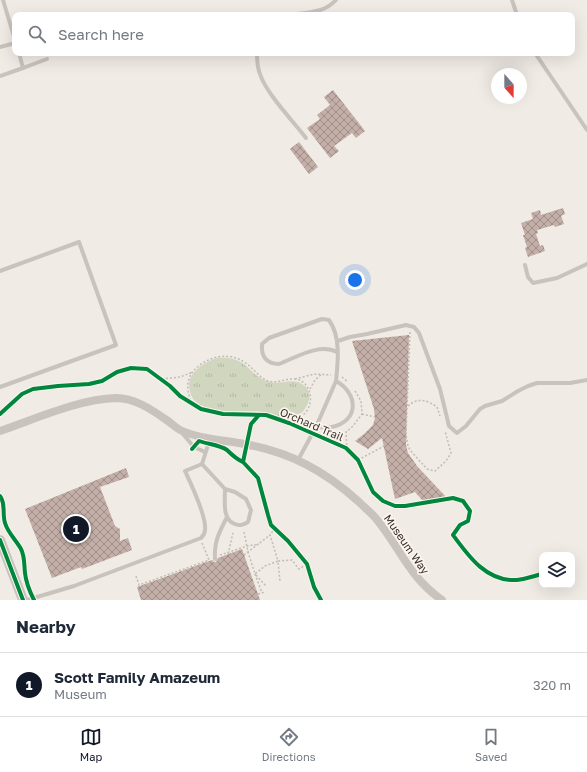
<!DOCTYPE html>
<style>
body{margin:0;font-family:"Golos Text",sans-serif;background:#f2f2f3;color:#1f2937}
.controls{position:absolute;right:12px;bottom:12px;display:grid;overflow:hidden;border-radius:8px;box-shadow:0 4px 16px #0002}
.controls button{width:36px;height:36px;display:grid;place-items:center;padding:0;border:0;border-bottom:1px solid #e0e1e3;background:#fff;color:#1f2937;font:20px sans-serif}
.compass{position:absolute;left:491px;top:68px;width:36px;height:36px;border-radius:50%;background:#fff;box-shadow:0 4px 16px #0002;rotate:159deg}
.you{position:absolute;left:355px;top:280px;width:14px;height:14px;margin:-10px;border:3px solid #fff;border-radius:50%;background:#1a73e8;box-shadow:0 0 0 6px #1a73e833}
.badge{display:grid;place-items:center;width:26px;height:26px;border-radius:50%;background:#111827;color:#fff;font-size:13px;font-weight:700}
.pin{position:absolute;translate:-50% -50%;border:2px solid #fff;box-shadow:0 1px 4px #0006}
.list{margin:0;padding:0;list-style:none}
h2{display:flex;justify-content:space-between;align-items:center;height:52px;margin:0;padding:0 16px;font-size:17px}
h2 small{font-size:13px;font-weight:400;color:#747a83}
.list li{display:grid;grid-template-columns:26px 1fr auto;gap:12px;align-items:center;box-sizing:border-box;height:64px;padding:0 16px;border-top:1px solid #e0e1e3}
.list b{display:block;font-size:15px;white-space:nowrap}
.list p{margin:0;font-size:13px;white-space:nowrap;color:#747a83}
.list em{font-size:13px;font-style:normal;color:#747a83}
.icon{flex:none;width:22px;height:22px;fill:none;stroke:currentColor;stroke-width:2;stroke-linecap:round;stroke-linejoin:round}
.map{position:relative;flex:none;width:587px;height:600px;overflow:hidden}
.search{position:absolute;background:#fff;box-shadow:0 4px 16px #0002;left:12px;right:12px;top:12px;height:44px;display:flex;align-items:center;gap:10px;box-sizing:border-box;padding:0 14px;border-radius:8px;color:#747a83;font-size:15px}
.sheet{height:116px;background:#fff}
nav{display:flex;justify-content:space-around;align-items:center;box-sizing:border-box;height:56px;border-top:1px solid #e0e1e3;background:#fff;font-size:11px;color:#747a83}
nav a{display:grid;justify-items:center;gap:2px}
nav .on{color:#111827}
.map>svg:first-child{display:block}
.grass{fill:url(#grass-tufts)}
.building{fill:url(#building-cross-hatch)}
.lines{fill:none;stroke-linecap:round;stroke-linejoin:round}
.path{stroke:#c2bbb6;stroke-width:1.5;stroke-dasharray:2 2;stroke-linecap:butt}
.service{stroke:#c9c3be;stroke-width:4}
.minor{stroke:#c9c3be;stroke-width:8}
.tertiary{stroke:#c9c3be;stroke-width:10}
.cycleway-casing{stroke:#fbf5ee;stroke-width:6}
.cycleway{stroke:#00873e;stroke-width:4}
.labels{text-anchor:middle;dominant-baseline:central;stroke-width:3.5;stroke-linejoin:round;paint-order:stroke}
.street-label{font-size:11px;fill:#3b302b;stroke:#fbf5ee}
</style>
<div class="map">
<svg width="587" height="600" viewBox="0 0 587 600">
<defs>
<pattern id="grass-tufts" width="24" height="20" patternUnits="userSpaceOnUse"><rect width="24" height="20" fill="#d1d6bf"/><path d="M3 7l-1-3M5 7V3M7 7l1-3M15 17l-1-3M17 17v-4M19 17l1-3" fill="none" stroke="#b4b8a4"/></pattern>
<pattern id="building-cross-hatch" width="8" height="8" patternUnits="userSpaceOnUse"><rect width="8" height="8" fill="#c3afa7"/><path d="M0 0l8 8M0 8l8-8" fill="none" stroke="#a08f88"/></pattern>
</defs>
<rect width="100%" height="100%" fill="#f0ebe5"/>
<!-- grass -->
<path class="grass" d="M 217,358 C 249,355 247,376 270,382 C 282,385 294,376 305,386 C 316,396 304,417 291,418 C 286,419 281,417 276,415 C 251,406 222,418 199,404 C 194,401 191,397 190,392 C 185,374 202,363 217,358 Z"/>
<!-- building -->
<g class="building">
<polygon points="333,90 365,131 356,138 352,133 334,146 339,151 330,158 307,128 320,119 317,115 330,105 324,97"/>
<polygon points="299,142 318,167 309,174 290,149"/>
<polygon points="563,208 565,214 561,216 564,224 555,227 554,225 537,230 538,233 536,234 540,246 543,245 545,251 528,257 525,248 527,247 523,235 525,235 521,223 533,219 531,213 540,210 541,215"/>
<polygon points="409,335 406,445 408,453 417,466 447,498 423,501 415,492 395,499 382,438 368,449 355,441 364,434 373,425 375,418 374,409 352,341"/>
<polygon points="126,468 129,477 100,487 115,526 120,529 120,541 128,538 132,550 82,569 81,567 52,578 25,509"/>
<polygon points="242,549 260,600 141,600 137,587 212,560 214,562 216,562 218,558"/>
</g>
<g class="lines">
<!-- path -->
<g class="path">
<polyline points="410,332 406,434 408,446 410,450 427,469 435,471 446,461 451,453 445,431"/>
<polyline points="342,377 348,382"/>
<polyline points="162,379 180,377 193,372"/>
<polyline points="295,379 314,374 331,375"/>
<polyline points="310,389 315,380 322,374"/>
<path d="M 192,404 C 187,392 185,381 194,370 C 207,357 228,351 244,362 C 253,367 258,377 268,381 C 277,384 286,378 295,379 C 311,381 315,402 305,413 C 300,418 293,420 287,422"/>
<path d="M 408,406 C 418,397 427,400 437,407 L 440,416"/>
<polyline points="362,414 375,417"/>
<polyline points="347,449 346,432 353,426 362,414 361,401 355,391"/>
<polyline points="358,460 384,446"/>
<polyline points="275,528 270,535 278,561 292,560 299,569 307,564"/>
<polyline points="244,532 248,552 255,574 265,566 278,561 280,581"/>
<polyline points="202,543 209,560"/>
<polyline points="228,554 233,533"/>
<polyline points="220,555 247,546 259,544"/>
<polyline points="244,555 270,535"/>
<polyline points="255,574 262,593"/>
<polyline points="256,575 266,586"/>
<polyline points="136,576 139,585 209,560"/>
<polyline points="258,594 265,592"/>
</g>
<!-- service -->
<g class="service">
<polyline points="3,0 15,40"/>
<polyline points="512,0 517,15"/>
<path d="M 289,15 C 307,12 323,14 336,0"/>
<polyline points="0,47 15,43"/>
<path d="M 257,53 C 257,61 257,67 260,74 C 266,93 293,121 306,138"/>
<polyline points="535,53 587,130"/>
<polyline points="23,68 47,59"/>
<polyline points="0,76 23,68 19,53"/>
<polyline points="525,265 528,277 533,283 557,278 587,264"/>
<polyline points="0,271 79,242 116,345 0,387"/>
<polyline points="338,341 350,337 367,334 406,325 414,327 419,333 440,389 449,426 457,433 466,426 480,409 485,406 502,401 518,391 528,386 537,383 570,383 587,380"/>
<path d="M 336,381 C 338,361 341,337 329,320 L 322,319 L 269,338 L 262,344 C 261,356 266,364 279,364 C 297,357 319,343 337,352"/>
<polyline points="183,434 194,447 205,452"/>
<path d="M 298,460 L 316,427 C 321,427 328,428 332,427 C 360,421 358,393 336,381 L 316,427"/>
<path d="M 202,464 L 225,489 L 235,492 L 246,499 L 251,510 L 248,522 C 243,525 240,526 235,524 C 222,520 225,501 225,489"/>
<path d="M 215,559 C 214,541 219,533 227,517"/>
<path d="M 27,600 L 74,586 L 201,538 C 203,536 205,534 205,530 C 207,517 191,484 185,471 L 202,464 L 210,439"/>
</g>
<!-- minor -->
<path class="minor" d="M 0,431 C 35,419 79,399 116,398 C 134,398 151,409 165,419 C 170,422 175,427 180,430 C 199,439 223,440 244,444 C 290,452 325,471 359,502 C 365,508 373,514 378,521 C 401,550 410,578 442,600"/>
<!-- tertiary -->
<polyline class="tertiary" points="0,540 23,600"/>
<!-- cycleway casing -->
<g class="cycleway-casing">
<g id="cycleway">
<path d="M 0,414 L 22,394 L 33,389 L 58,386 L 89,384 L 102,381 L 117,372 L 131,368 L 147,369 L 170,386 L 180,396 L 201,409 L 223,414 L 266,415 L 289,423 L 346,448 L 358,460 L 373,492 L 383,501 L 395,506 L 405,506 L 453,498 L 463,501 L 470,511 L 468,521 L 460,525 L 453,535 C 469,557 487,582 517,580 C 525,579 534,576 542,574"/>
<polyline points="259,415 251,424 243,462 258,478 268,515 271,525 288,541 307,564 314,587 321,600"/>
<path d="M 192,449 L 199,441 C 207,444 220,445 227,450 C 232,455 236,459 243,462"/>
<path d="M 0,496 C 6,503 2,514 5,523 C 8,533 16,540 21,549 C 25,557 24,565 25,573 C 26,583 30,592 34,600"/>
<polyline points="0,540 23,600"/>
</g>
</g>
<!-- cycleway -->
<use href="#cycleway" class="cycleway"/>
</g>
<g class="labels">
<!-- street labels -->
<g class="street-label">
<text transform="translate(312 424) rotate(23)">Orchard Trail</text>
<text transform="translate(407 544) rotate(55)">Museum Way</text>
</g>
</g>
</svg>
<div class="controls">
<button><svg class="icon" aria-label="layers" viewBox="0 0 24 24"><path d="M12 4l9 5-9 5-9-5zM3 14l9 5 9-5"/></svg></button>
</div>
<svg class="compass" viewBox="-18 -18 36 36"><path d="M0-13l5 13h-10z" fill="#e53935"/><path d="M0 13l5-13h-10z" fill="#747a83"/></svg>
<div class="you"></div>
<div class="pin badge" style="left:76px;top:529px">1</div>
<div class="search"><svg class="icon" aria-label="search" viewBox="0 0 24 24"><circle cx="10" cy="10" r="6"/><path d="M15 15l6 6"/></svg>Search here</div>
</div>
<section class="sheet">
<h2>Nearby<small></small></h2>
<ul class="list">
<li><span class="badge">1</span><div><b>Scott Family Amazeum</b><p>Museum</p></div><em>320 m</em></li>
</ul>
</section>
<nav>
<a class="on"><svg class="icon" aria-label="map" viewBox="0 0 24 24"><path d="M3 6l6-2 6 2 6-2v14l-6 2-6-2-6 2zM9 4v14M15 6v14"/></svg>Map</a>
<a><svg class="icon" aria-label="directions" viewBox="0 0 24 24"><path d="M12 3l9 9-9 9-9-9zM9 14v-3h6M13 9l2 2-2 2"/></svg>Directions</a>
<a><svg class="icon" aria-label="saved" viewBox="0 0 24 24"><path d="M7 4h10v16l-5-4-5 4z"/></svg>Saved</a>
</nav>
